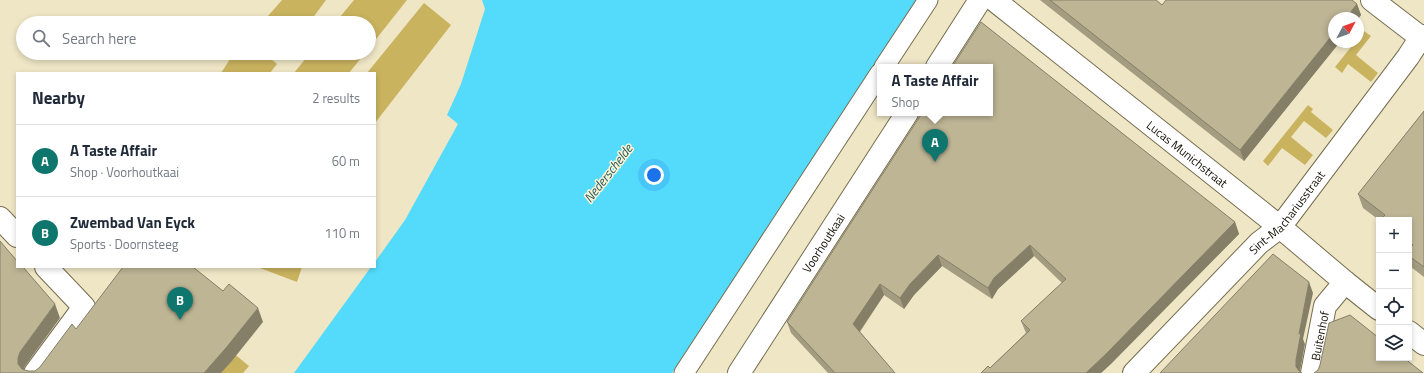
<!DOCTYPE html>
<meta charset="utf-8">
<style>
body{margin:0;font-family:"Titillium Web",sans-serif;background:#f2f2f3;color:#1f2937}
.controls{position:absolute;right:12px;bottom:12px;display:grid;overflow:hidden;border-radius:0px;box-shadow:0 2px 6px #0003}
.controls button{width:36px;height:36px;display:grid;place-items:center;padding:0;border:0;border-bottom:1px solid #e0e1e3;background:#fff;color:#1f2937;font:20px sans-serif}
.compass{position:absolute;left:1328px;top:12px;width:36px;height:36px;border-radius:50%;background:#fff;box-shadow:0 2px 6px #0003;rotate:49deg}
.you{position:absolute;left:654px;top:175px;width:14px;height:14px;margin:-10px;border:3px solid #fff;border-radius:50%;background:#1a73e8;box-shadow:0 0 0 6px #1a73e833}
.badge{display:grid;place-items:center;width:26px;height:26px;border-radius:50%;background:#0f766e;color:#fff;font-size:13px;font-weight:700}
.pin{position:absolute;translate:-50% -33px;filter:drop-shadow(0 1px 2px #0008)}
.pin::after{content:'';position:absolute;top:21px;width:14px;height:12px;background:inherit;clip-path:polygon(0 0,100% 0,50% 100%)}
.popup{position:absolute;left:877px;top:64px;width:116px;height:52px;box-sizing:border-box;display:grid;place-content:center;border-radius:0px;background:#fff;filter:drop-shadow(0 1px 3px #0005);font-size:13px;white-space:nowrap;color:#747a83}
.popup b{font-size:15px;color:#1f2937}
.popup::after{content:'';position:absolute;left:50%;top:100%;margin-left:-8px;border:8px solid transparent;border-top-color:#fff}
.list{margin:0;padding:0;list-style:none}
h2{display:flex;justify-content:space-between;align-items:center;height:52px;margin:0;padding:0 16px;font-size:17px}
h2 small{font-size:13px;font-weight:400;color:#747a83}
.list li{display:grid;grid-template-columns:26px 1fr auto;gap:12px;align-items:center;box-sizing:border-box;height:72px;padding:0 16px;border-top:1px solid #e0e1e3}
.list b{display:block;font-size:15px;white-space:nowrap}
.list p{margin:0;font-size:13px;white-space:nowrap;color:#747a83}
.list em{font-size:13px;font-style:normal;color:#747a83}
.icon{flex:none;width:22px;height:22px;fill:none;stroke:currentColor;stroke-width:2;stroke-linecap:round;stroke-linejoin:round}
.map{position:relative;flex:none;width:1424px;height:373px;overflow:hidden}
.search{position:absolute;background:#fff;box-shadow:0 2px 6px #0003;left:16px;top:16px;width:360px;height:44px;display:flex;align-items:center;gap:10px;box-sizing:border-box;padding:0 14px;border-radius:22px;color:#747a83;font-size:15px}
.panel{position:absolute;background:#fff;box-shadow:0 2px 6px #0003;left:16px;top:72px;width:360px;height:196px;border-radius:0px}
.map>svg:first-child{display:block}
.green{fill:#c9b35f}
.water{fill:#54dbfc}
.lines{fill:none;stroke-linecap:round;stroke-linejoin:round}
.service-casing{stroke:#766e51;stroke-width:21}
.minor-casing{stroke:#766e51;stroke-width:24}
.service{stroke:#fff;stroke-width:19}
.minor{stroke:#fff;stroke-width:22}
.wall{fill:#a39c80}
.shaded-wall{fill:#857f68}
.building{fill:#beb595;stroke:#857f68}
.labels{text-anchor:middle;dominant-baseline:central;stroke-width:3;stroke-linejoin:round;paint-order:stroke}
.street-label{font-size:12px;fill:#131005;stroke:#fcf3d2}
.water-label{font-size:13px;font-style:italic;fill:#245b69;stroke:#fcf3d2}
</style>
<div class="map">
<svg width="1424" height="373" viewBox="0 0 1424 373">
<rect width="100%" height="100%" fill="#efe6c5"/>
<!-- green -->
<g class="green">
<polygon points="282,0 326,0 309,23 277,23 268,16"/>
<polygon points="354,0 407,0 369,48 369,23 335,23"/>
<polygon points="424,3 451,25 375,123 375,73 367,73"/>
<polygon points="1364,31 1371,36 1356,55 1378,73 1371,82 1348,64 1342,73 1335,67 1355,42 1358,42 1358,38"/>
<polygon points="234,53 264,53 277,64 270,73 221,73"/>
<polygon points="310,53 365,53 349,73 294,73"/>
<polygon points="1308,105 1313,109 1311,112 1333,130 1326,138 1304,121 1291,137 1313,155 1305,165 1282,148 1268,166 1263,161"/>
<polygon points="261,267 302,267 297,282 260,268"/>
<polygon points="232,352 249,366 243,373 218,373"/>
</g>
<!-- water -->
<polygon class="water" points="482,0 917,0 748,260 672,373 294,373 371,267 375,267 375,262 405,220 458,124 447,115 461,84 485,9"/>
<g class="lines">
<!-- service casing -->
<g class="service-casing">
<g id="service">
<polyline points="884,67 928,0"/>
<polyline points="684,373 880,73"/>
</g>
</g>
<!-- minor casing -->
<g class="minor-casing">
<g id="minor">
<path id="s1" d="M 994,0 L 1280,227 L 1345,282 L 1379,309"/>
<polyline points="1372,0 1424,40"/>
<polyline points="937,67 980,0"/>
<polyline points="0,218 17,236"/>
<polyline points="1409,332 1424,344"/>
<polyline points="35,373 84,307 46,267"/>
<path id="s2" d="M 739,373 L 907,113"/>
<path id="s3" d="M 1134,373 L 1259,243 L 1280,227 L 1408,57 L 1421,37 L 1424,36"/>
<path id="s4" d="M 1312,373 L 1325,306 L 1345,282"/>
</g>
</g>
<!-- service -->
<use href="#service" class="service"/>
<!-- minor -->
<use href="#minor" class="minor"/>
</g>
<!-- wall -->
<g class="wall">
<polygon points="1040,0 1156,0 1162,5 1357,4 1361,15 1244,161"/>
<polygon points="1424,111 1424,277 1411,267 1409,261 1409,249 1410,248 1409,247 1409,220 1379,220 1363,208 1358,194"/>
<polygon points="922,113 1235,222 1239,234 1101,373 981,373 990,368 1026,333 1021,321 1062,283 1034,256 998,289 992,299 942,266 914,295 904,309 884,295 860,332 895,373 828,373 791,333 787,322"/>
</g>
<!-- shaded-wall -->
<g class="shaded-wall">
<polygon points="1357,4 1361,15 1358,19 1358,18 1346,18"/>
<polygon points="1334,33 1334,42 1340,42 1244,161 1240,150"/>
<polygon points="1235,222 1239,234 1111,364 1101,373 1086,373"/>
<polygon points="1030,245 1034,256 998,289 992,299 988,288 994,278"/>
<polygon points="938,255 942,266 914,295 904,309 900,298 910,284"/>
<polygon points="1309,282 1313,293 1303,339 1305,344 1300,371 1300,373 1296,367 1296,360 1299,334"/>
<polygon points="880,284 884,295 857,335 853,324"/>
<polygon points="55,304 60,318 25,366 23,372 18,364 18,358 20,352"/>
<polygon points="258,308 263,322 231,362 221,373 204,373"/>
</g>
<!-- building -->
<g class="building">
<polygon points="1050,0 1156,0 1162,5 1166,0 1352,0 1357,4 1346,18 1334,18 1334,33 1240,150"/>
<polygon points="981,22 1235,222 1107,353 1086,373 981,373 988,366 990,368 1030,330 1021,321 1066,279 1030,245 994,278 988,288 938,255 910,284 900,298 880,284 853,324 895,373 835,373 787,322 922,113 990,113 990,67 952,67"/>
<polygon points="1424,111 1424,267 1409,256 1409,249 1413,245 1409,242 1409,240 1410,239 1409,238 1409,220 1386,220 1383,217 1385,215 1358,194"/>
<polygon points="0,241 17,261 17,267 23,267 55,304 20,352 18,358 18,364 22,369 28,371 35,371 40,367 72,324 76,329 123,267 193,267 223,291 229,284 258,308 226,348 204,373 0,373"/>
<polygon points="1273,254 1309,282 1299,334 1301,333 1296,360 1296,367 1300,372 1302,373 1160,373"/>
<polygon points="1350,315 1379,338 1379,358 1404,358 1423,373 1314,373 1318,370 1320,365 1329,323"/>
</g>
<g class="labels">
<!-- street labels -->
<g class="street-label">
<text stroke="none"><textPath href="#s1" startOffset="247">Lucas Munichstraat</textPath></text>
<text stroke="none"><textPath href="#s3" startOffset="222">Sint-Machariusstraat</textPath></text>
<text stroke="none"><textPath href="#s2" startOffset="155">Voorhoutkaai</textPath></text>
<text stroke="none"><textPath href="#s4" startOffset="38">Buitenhof</textPath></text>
</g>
<!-- water labels -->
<g class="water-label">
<text transform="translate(608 173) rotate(-52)">Nederschelde</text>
</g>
</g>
</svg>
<div class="controls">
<button>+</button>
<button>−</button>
<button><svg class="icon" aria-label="locate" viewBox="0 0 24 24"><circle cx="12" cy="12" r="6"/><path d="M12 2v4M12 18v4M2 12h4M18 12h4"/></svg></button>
<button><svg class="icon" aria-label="layers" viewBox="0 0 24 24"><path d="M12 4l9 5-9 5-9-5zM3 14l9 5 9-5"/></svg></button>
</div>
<svg class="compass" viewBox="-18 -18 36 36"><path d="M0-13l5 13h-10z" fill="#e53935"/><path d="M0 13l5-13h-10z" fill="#747a83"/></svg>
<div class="you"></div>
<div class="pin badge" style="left:935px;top:162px">A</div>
<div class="popup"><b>A Taste Affair</b>Shop</div>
<div class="pin badge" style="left:180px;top:320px">B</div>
<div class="search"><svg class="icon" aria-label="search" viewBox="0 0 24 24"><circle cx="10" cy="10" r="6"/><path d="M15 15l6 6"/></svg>Search here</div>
<section class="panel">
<h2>Nearby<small>2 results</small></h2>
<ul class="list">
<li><span class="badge">A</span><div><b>A Taste Affair</b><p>Shop · Voorhoutkaai</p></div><em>60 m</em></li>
<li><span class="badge">B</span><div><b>Zwembad Van Eyck</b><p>Sports · Doornsteeg</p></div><em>110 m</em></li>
</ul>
</section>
</div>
